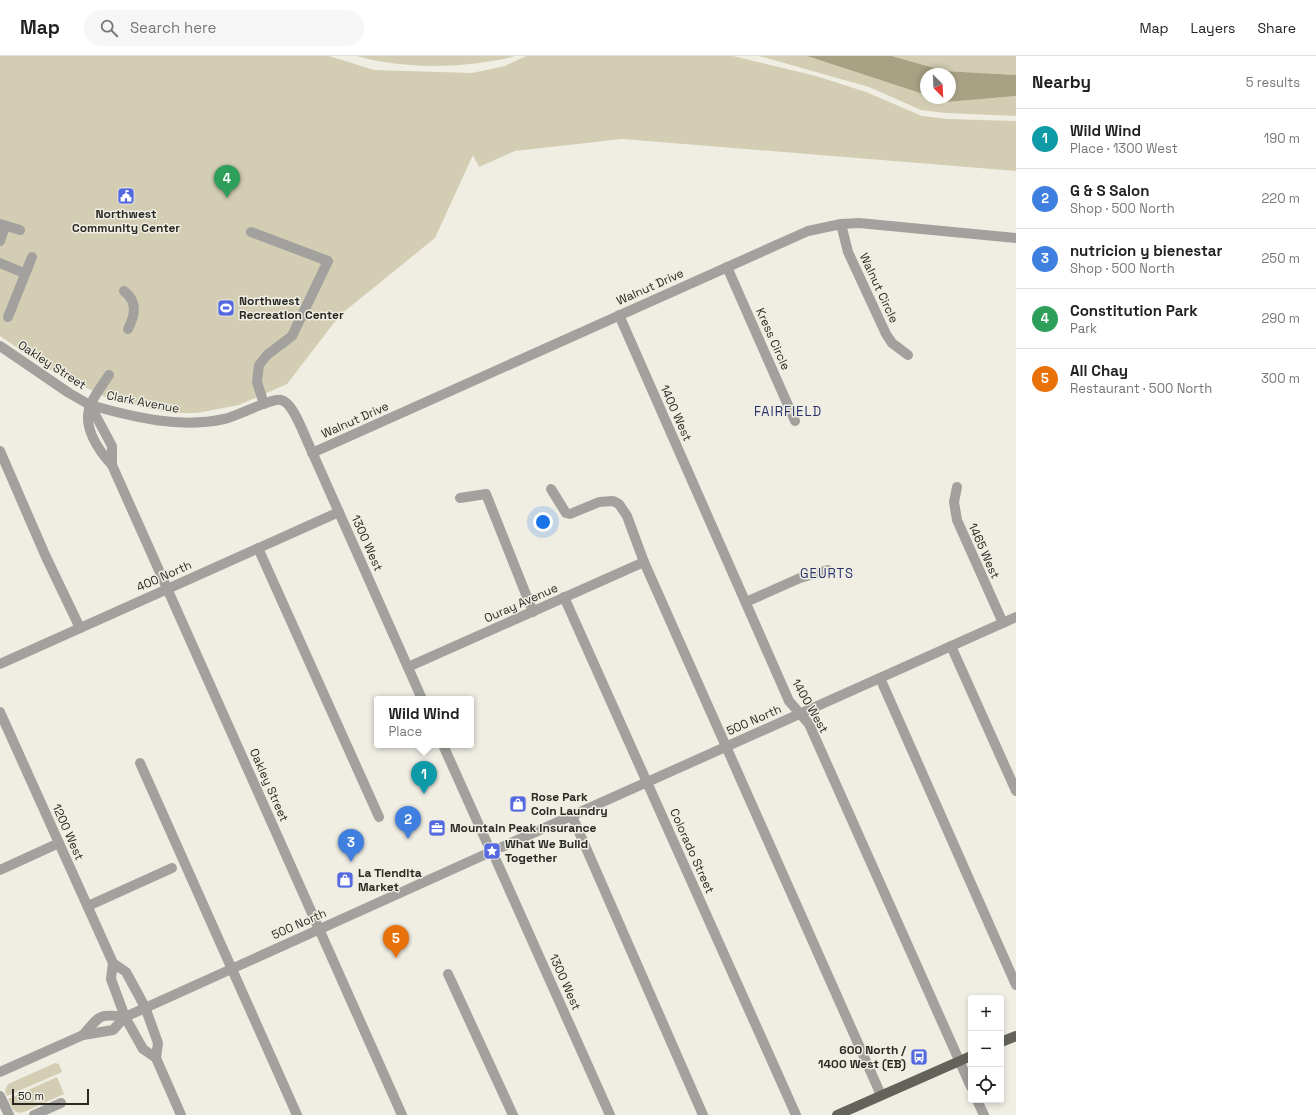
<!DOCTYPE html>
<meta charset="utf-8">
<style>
body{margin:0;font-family:"Space Grotesk",sans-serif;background:#f6f6f6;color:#222}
.controls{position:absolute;right:12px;bottom:12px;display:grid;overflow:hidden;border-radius:4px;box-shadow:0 2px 6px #0003}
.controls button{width:36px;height:36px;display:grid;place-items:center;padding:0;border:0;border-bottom:1px solid #e0e0e0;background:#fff;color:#222;font:20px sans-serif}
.compass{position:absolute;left:920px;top:12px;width:36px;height:36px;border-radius:50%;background:#fff;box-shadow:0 2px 6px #0003;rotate:156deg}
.scale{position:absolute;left:12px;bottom:10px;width:77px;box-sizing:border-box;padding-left:4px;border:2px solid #292925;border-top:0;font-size:11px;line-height:14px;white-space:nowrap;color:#292925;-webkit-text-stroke:3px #f0eee3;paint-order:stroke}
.you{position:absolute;left:543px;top:466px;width:14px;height:14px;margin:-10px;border:3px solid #fff;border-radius:50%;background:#1a73e8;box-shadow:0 0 0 6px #1a73e833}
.badge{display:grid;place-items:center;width:26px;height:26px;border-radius:50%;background:#0f766e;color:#fff;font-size:13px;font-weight:700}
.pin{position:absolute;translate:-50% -33px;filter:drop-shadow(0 1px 2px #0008)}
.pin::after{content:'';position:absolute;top:21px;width:14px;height:12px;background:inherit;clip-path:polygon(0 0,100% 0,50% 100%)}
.popup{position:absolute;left:374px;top:640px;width:100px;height:52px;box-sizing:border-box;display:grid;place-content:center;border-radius:4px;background:#fff;filter:drop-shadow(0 1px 3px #0005);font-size:13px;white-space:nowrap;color:#767676}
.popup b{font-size:15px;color:#222}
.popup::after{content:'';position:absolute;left:50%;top:100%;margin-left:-8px;border:8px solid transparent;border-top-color:#fff}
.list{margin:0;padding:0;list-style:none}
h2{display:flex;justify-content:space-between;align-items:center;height:52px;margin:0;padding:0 16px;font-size:17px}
h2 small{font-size:13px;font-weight:400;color:#767676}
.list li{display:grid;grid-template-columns:26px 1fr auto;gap:12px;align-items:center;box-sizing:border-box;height:60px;padding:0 16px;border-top:1px solid #e0e0e0}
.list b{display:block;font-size:15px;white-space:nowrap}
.list p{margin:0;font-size:13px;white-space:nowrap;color:#767676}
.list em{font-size:13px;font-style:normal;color:#767676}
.icon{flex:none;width:22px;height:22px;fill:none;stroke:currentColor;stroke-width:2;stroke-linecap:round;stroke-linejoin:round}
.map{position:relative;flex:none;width:1016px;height:1059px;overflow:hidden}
header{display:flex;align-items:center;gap:24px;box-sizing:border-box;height:56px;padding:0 20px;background:#fff;border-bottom:1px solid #e0e0e0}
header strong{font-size:19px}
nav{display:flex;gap:22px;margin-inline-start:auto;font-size:14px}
.search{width:280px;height:36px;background:#f6f6f6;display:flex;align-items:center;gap:10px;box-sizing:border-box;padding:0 14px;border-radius:22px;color:#767676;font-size:15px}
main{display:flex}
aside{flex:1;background:#fff}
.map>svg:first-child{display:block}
.green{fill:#d3ceb3}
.water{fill:#a8a184}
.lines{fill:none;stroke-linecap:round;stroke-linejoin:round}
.minor{stroke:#a2a19d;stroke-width:10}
.major{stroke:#64635b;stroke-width:10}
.labels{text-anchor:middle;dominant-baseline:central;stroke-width:3;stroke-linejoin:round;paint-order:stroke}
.poi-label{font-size:12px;font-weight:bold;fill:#292925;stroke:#f0eee3;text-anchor:start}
.street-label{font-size:12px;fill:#292925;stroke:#f0eee3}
.neighbourhood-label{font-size:13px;letter-spacing:1px;fill:#28336c;stroke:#f0eee3}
</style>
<header>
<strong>Map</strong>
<div class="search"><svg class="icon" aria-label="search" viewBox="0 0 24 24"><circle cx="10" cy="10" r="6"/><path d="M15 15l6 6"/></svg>Search here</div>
<nav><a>Map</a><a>Layers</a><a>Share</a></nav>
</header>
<main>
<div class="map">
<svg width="1016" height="1059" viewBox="0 0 1016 1059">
<rect width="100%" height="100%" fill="#f0eee3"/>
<!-- green -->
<g class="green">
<polygon points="0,0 329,0 374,14 472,17 505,10 526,0 733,0 816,20 866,36 922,60 948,63 1016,65 1016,115 622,83 515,95 479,111 473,99 435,182 340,259 287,328 239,349 197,357 171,357 113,345 47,312 0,280"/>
<path d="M 356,0 L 515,0 C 504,4 491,5 479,7 C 436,12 398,11 356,0 Z"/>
<polygon points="759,0 807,0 926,39 926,42 934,42 946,46 1016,40 1016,60 946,57 921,54 869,31"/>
<polygon points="892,0 1016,0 1016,19 945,15"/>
<polygon points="55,1007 59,1008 62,1016 7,1040 5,1034 8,1028"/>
<path d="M 57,1021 L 64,1038 L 24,1056 C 14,1059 12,1051 8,1043 Z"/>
</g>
<!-- water -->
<polygon class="water" points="807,0 892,0 945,15 1016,19 1016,40 947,46 934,42 950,42 950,18 926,18 926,39"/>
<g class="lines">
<!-- minor -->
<g class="minor">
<polyline points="0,168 20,174"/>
<polyline points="841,168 848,196 886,278 892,287 908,299"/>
<polyline points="251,176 328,205 292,280 267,299 259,309 257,326 264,348"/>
<polyline points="0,185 5,170"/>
<polyline points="0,207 24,217"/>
<polyline points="727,211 795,365"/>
<path d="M 124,235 C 138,246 135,259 128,273"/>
<polyline points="619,259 789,645 809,668 971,1031"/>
<polyline points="8,261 32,201"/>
<polyline points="0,290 69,337 90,349 112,390 112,409"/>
<path d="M 109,319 C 103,328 95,338 91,348 C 81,369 98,394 112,409 L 402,1059"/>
<path d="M 90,349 C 133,361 180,373 224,363 C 238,360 271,342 281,344 C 293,346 304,379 309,389 C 347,474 384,558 422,643"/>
<polyline points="0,395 46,501 80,572"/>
<polyline points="312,397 808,175 841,168 859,167 1016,182"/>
<polyline points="957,431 954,446 957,464 1003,567"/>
<polyline points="551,433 566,457 570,458 599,446 613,445 619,448 627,460 644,506 881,1039"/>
<polyline points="460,442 486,438 533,556"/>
<polyline points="258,492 379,761"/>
<polyline points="564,541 796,1059"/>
<polyline points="746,546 800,522 828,514"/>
<polyline points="951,590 1016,735"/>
<polyline points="0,608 339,456"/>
<polyline points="408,611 644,506"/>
<polyline points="880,622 1016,929"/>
<polyline points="0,656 113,907 126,916 145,951 158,987 156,1002"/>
<polyline points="443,689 487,787"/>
<polyline points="140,707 297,1059"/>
<polyline points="572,760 703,1059"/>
<polyline points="502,791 1016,561"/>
<polyline points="496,804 610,1059"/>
<polyline points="0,814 59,787"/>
<polyline points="88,850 172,812"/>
<polyline points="113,907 111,923 125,961 143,993 156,1002 181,1059"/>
<polyline points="448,918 513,1059"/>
<path d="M 83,979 C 100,960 98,957 125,961"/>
<polyline points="0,1016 83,979 113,974 125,961 484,799"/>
<polyline points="0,1040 9,1059"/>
<polyline points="977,1044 984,1059"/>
<polyline points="34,1059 61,1047"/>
</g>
<!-- major -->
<g class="major">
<polyline points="1001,986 1016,980"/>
<polyline points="837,1059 971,1000"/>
</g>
</g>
<!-- icons -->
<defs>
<g id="civic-square" transform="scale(0.9)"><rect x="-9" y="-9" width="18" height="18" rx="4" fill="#5469df" stroke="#f0eee3"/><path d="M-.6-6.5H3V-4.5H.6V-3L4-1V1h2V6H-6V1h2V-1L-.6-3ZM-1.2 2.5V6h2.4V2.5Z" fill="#fff"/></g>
<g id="stadium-square" transform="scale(0.9)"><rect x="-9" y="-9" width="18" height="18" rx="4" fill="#5469df" stroke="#f0eee3"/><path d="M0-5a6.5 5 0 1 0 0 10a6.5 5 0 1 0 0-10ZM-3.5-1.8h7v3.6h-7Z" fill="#fff"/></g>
<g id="shop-square" transform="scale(0.9)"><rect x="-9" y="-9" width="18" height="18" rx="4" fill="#5469df" stroke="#f0eee3"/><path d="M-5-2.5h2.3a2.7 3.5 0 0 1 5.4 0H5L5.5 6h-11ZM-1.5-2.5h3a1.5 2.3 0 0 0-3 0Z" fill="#fff"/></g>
<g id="office-square" transform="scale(0.9)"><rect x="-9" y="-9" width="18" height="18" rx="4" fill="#5469df" stroke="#f0eee3"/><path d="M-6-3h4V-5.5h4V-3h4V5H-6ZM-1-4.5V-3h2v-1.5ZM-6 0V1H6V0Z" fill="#fff"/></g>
<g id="sight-square" transform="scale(0.9)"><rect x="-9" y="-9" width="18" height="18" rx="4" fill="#5469df" stroke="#f0eee3"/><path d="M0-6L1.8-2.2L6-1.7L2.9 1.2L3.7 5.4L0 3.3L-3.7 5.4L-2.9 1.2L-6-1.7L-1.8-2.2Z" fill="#fff"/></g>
<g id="bus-square" transform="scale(0.9)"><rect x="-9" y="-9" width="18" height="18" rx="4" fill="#5469df" stroke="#f0eee3"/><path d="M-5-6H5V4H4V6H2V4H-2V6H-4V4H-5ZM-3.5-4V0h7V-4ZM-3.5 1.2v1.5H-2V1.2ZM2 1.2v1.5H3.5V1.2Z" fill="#fff"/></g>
</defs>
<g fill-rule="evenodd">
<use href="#civic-square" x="126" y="140"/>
<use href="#stadium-square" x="226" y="252"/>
<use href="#shop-square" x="518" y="748"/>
<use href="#office-square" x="437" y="772"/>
<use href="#sight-square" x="492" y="795"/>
<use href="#shop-square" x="345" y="824"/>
<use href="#bus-square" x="919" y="1001"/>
</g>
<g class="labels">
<!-- poi labels -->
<g class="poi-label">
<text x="126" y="158" text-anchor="middle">Northwest<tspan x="126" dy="14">Community Center</tspan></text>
<text x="239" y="245">Northwest<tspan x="239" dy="14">Recreation Center</tspan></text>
<text x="531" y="741">Rose Park<tspan x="531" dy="14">Coin Laundry</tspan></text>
<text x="450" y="772">Mountain Peak Insurance</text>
<text x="505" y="788">What We Build<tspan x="505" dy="14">Together</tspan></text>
<text x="358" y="817">La Tiendita<tspan x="358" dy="14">Market</tspan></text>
<text x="906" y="994" text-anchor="end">600 North /<tspan x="906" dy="14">1400 West (EB)</tspan></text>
</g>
<!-- street labels -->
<g class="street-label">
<text transform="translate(650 231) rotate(-24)">Walnut Drive</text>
<text transform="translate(879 232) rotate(65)">Walnut Circle</text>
<text transform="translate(773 283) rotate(66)">Kress Circle</text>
<text transform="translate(52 309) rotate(33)">Oakley Street</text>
<text transform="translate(143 346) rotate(11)">Clark Avenue</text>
<text transform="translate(676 357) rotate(66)">1400 West</text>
<text transform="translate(355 364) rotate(-24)">Walnut Drive</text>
<text transform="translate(367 487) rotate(66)">1300 West</text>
<text transform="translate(984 495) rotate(66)">1465 West</text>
<text transform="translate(164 520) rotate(-24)">400 North</text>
<text transform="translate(521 547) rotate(-24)">Ouray Avenue</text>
<text transform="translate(810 650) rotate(60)">1400 West</text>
<text transform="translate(754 664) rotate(-24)">500 North</text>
<text transform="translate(269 729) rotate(66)">Oakley Street</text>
<text transform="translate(68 776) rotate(66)">1200 West</text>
<text transform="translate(692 795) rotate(66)">Colorado Street</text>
<text transform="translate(299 868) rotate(-24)">500 North</text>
<text transform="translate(565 926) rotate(66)">1300 West</text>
</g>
<!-- neighbourhood labels -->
<g class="neighbourhood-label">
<text x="788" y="355">FAIRFIELD</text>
<text x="827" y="517">GEURTS</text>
</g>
</g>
</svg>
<div class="controls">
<button>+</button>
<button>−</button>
<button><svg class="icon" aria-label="locate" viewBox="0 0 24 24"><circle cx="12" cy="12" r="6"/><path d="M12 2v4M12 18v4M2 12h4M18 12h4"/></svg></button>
</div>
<svg class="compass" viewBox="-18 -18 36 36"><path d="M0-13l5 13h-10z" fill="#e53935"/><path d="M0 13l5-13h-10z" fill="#767676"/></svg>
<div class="scale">50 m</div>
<div class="you"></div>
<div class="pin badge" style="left:424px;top:738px;background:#0f9aa8">1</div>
<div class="popup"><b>Wild Wind</b>Place</div>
<div class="pin badge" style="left:408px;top:783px;background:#3f7fe0">2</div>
<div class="pin badge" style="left:351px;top:806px;background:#3f7fe0">3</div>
<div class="pin badge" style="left:227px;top:142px;background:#2e9e5b">4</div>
<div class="pin badge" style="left:396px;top:902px;background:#e8710a">5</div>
</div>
<aside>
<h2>Nearby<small>5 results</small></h2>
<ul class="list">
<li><span class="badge" style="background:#0f9aa8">1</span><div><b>Wild Wind</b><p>Place · 1300 West</p></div><em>190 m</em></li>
<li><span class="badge" style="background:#3f7fe0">2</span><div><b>G &amp; S Salon</b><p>Shop · 500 North</p></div><em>220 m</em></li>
<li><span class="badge" style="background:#3f7fe0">3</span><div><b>nutricion y bienestar</b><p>Shop · 500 North</p></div><em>250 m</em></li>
<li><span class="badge" style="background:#2e9e5b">4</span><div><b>Constitution Park</b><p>Park</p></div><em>290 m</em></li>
<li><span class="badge" style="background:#e8710a">5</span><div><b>All Chay</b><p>Restaurant · 500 North</p></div><em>300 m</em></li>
</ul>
</aside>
</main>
